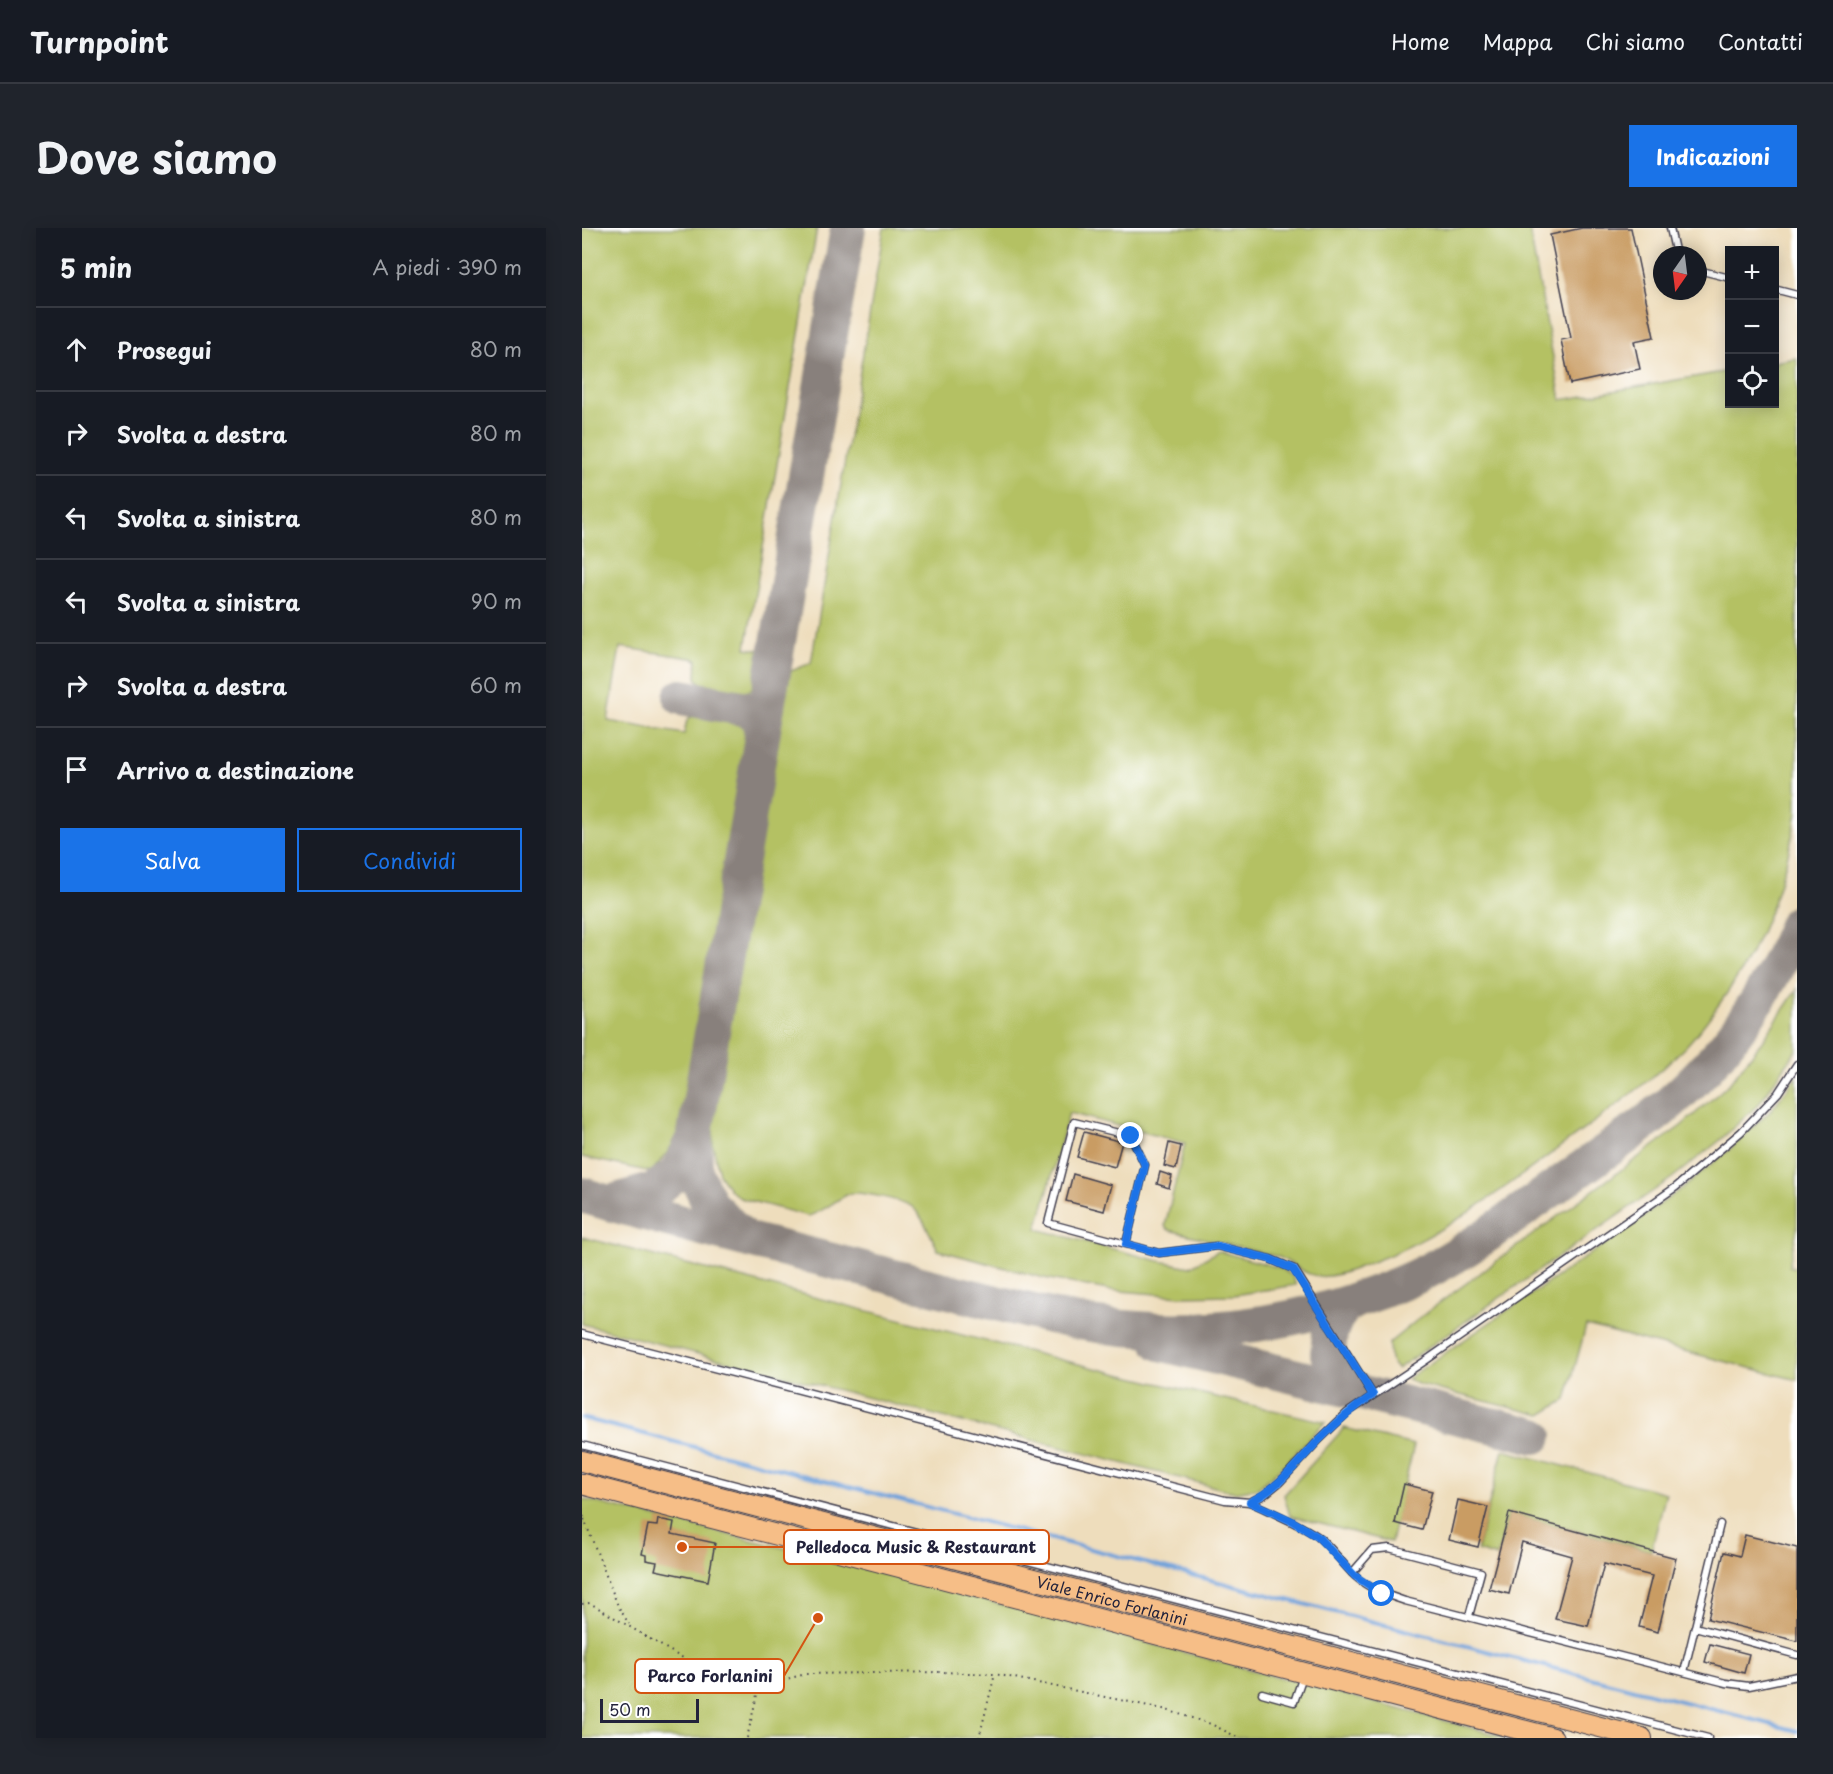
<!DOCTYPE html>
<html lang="it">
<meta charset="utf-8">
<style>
body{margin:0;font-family:"Playpen Sans",sans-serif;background:#20242c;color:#f1f3f6}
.controls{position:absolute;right:18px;top:18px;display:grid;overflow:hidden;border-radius:0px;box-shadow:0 3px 15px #0003}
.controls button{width:54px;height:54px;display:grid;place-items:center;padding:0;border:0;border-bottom:2px solid #363941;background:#171b24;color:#f1f3f6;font:30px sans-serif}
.compass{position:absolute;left:1071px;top:18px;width:54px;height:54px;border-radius:50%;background:#171b24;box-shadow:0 3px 15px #0003;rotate:194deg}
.scale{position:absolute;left:18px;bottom:15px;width:99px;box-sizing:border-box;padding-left:6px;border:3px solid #22223b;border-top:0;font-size:16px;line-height:21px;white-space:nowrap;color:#22223b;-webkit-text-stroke:4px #fff;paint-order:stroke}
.stop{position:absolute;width:18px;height:18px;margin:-14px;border:4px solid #1a73e8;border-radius:50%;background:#fff}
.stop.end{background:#1a73e8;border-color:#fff;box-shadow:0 2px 6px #0008}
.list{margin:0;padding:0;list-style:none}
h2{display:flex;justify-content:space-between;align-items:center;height:78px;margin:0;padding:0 24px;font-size:26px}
h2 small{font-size:20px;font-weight:400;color:#9ea1a6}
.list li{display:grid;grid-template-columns:39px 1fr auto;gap:18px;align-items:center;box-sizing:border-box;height:84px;padding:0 24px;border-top:2px solid #363941}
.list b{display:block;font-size:22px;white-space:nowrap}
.list em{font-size:20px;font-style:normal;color:#9ea1a6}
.actions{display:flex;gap:12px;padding:18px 24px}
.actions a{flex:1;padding:14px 0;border:2px solid #1a73e8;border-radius:0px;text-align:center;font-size:21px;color:#1a73e8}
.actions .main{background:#1a73e8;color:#fff}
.icon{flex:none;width:33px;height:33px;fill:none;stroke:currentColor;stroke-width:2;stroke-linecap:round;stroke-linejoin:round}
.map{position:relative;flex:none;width:1215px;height:1510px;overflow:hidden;border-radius:0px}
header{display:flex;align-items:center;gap:36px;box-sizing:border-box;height:84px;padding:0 30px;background:#171b24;border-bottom:2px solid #363941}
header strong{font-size:28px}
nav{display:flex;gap:33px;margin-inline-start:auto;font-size:21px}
.intro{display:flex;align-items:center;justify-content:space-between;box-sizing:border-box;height:144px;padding:0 36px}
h1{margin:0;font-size:42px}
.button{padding:15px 27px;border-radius:0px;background:#1a73e8;color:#fff;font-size:21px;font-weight:700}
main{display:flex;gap:36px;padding:0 36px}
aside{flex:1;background:#171b24;border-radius:0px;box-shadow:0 3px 15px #0003}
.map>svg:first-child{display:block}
.green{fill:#b4c163;stroke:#6b724f;stroke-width:1.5}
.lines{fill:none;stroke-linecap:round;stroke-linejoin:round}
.stream{stroke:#70a1da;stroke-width:4}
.taxiway{stroke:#88807c;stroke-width:36}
.building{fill:#c99c63}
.lane-casing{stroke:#413e4e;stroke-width:9}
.primary-casing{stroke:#413e4e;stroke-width:22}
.path{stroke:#413e4e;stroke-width:2;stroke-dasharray:1.5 4.5;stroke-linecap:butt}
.lane{stroke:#fff;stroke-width:6}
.primary{stroke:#f6be87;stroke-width:20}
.route{stroke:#1a73e8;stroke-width:8}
.labels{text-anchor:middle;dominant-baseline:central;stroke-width:4.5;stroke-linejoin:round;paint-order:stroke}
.street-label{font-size:15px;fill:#22223b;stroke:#fff}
.leader{fill:none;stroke:#d45411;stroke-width:2}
.callout-dot{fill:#d45411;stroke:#fff;stroke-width:2}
.callout{fill:#fff;stroke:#d45411;stroke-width:2}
.callout-label{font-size:16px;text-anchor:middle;font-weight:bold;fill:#22223b}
</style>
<header>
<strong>Turnpoint</strong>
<nav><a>Home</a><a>Mappa</a><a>Chi siamo</a><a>Contatti</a></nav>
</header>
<div class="intro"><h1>Dove siamo</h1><a class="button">Indicazioni</a></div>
<main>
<aside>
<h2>5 min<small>A piedi · 390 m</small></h2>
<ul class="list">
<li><svg class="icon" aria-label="ahead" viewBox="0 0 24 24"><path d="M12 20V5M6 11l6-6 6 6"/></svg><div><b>Prosegui</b></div><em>80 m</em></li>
<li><svg class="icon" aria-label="right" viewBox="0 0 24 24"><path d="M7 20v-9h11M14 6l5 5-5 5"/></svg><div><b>Svolta a destra</b></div><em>80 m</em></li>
<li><svg class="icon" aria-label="left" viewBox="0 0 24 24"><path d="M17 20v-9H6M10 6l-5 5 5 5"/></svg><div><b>Svolta a sinistra</b></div><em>80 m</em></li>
<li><svg class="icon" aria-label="left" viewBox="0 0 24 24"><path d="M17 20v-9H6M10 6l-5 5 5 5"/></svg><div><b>Svolta a sinistra</b></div><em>90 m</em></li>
<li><svg class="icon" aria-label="right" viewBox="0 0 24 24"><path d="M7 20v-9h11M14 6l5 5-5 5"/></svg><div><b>Svolta a destra</b></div><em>60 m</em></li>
<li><svg class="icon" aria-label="arrive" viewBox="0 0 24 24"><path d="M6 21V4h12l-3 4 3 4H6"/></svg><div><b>Arrivo a destinazione</b></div></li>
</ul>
<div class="actions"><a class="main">Salva</a><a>Condividi</a></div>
</aside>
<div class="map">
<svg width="1215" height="1510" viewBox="0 0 1215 1510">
<rect width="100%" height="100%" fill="#fff"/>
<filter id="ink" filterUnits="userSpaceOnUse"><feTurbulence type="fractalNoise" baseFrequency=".0167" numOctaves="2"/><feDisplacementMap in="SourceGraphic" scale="12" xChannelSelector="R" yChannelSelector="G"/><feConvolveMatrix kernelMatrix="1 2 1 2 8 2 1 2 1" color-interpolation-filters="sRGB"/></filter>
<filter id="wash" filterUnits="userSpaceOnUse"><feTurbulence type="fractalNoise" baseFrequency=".008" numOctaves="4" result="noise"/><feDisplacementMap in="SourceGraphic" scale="24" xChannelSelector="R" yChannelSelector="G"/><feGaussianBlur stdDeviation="1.35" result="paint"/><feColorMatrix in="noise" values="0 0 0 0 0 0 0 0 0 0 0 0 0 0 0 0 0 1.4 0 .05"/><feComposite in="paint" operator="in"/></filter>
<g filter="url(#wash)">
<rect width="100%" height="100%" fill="#eeddbc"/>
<!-- green -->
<g class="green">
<path d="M 0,0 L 235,0 L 164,420 L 178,422 L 172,458 L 165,465 L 119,455 L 114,450 L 115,431 L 38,419 L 26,493 L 102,506 C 104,499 103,489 112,488 L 159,497 L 166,504 L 101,889 C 94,914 87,925 69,944 L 0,929 Z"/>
<path d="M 302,0 L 947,0 L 979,172 L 1147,143 L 1148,176 L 1192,176 L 1193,134 L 1215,130 L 1215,585 C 1204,647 1183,709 1147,762 C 1134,781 1119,802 1103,819 C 1066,856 1024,885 982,916 C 920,962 858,1010 785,1036 C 773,1041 759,1047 746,1048 C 726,1051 714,1037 697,1029 L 587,1002 L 583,998 L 603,915 L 487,885 L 455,1001 L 577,1033 L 608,1039 L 636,1023 L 698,1040 L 710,1048 L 714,1057 L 652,1067 L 599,1068 L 526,1062 L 462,1050 L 356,1022 C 350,1010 340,986 329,978 C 321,973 276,962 267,966 C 253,972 241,984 226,988 L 158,970 L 147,961 L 137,946 L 131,918 L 131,891 L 207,450 L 209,443 L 229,435 Z"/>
<polygon points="1215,761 1215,821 1177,876 1136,914 1090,950 815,1141 808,1132 807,1115 845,1084 1099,898 1147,856 1181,812"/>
<polygon points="1215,848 1215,1002 1207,1038 1215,1040 1215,1152 1004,1098 984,1172 959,1187 838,1157 825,1151 1039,1005 1103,958 1148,921 1189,882"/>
<path d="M 0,1009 C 248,1073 495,1139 744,1194 L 736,1201 L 703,1236 L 676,1260 L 652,1264 L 0,1096 Z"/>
<polygon points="762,1200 832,1217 809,1314 708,1288 702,1267"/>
<polygon points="921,1222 1084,1265 1069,1323 927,1285 915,1329 895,1323"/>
<polygon points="0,1271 223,1325 928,1510 0,1510"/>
</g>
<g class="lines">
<!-- stream -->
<polyline class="stream" points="0,1190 1215,1503"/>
<!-- taxiway -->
<g class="taxiway">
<polyline points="99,469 166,481 177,491 180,506"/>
<path d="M 0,967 C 89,994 180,1015 270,1038 C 319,1051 369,1064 419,1076 C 459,1086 500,1097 542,1100 C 636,1109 728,1092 815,1057 C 877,1032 931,988 986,950 C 1018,927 1052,905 1082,880 C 1141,830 1186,766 1215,695"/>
<polyline points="27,975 72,962 96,945 112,911"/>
<polyline points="162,1010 128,977 113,944 112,911 266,0"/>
<polyline points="777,1070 763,1078 754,1090 748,1104 746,1126 755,1147 763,1156 778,1164"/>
<polyline points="578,1115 953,1208"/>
</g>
</g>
<g id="blocks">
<!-- building -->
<g class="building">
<polygon points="1000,0 1049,0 1072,109 1052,113 1058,141 988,156 979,112 989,110 968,7"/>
<polygon points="502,904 540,914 533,939 495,929"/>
<polygon points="587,915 599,918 594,941 582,938"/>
<polygon points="578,944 590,948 587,960 575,956"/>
<polygon points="491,946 529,957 522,983 484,973"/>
<polygon points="822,1256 850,1263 840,1302 813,1295"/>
<polygon points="876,1272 906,1279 896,1319 867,1312"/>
<polygon points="927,1285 1094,1330 1076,1404 1057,1399 1070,1348 1022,1336 1006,1398 973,1391 990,1328 940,1314 927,1366 907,1361"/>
<polygon points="76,1291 92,1294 90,1306 133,1315 126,1353 73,1342 75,1334 64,1332 64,1327 60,1326 66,1297 75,1298"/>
<polygon points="1163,1307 1215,1320 1215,1413 1126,1391 1142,1324 1158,1328"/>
<polygon points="1128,1416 1167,1426 1162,1445 1123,1434"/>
</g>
</g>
</g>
<g filter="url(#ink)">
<use href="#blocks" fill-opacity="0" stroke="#413e4e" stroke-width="1.5"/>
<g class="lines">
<!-- lane casing -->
<g class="lane-casing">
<g id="lane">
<polyline points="1088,0 1094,27"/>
<polyline points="1116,42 1148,50"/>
<polyline points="1192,61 1215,67"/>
<polyline points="544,1016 466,995 492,894 549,908 563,937 544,1016 577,1025 635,1018 688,1031 712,1041 791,1167"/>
<polyline points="0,1106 643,1272 668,1274 682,1267 698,1254 737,1212 765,1185 843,1133 1094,959 1159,904 1196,865 1215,836"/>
<polyline points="0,1217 1126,1510"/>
<path d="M 668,1274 C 691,1285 714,1294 735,1308 C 750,1319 760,1336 773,1348 C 787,1361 805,1367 823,1373 L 1144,1455 L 1167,1458 L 1215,1448"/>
<polyline points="770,1345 790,1322 807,1320 899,1344 887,1388"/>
<polyline points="1113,1399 1138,1296"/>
<polyline points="1102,1444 1113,1399 1215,1427"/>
<polyline points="680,1465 712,1474 721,1448"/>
</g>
</g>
<!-- primary casing -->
<g class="primary-casing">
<g id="primary">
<path id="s1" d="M 0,1233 L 1060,1510"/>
<polyline points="0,1256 971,1510"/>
</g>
</g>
<!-- path -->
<g class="path">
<polyline points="0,1282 2,1291 0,1301"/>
<polyline points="2,1291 36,1378 47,1396"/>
<polyline points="0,1376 8,1375 95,1427 140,1448 177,1458 224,1446 359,1444 413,1446 581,1481 629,1496 657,1510"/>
<polyline points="165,1510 177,1458"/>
<polyline points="397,1510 413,1446"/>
</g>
<!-- lane -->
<use href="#lane" class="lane"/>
<!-- primary -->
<use href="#primary" class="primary"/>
</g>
</g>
<g class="lines" filter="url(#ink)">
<!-- route -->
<path class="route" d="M 549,908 L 563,937 L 544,1016 L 577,1025 L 635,1018 L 688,1031 L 711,1041 L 791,1167 C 771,1180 754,1195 737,1212 C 715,1235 697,1260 668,1274 L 710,1293 L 736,1309 L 773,1348 L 800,1366"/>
</g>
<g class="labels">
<!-- street labels -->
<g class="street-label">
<text stroke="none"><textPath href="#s1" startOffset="548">Viale Enrico Forlanini</textPath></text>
</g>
</g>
<!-- callouts -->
<path class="leader" d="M100 1319L202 1319M236 1390L202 1448"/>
<g class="callout-dot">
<circle cx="100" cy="1319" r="6"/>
<circle cx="236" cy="1390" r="6"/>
</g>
<g class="callout">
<rect x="202" y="1302" width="265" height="34" rx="6"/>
<rect x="53" y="1431" width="149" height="34" rx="6"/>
</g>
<g class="callout-label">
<text x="334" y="1325">Pelledoca Music &amp; Restaurant</text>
<text x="128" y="1454">Parco Forlanini</text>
</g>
</svg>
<div class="controls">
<button>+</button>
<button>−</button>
<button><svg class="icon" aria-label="locate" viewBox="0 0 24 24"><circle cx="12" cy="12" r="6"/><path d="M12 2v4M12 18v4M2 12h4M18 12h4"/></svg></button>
</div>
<svg class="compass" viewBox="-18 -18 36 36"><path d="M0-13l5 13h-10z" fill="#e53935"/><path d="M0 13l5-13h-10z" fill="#9ea1a6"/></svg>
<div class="scale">50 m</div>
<div class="stop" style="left:800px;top:1366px"></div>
<div class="stop end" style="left:549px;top:908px"></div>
</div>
</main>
